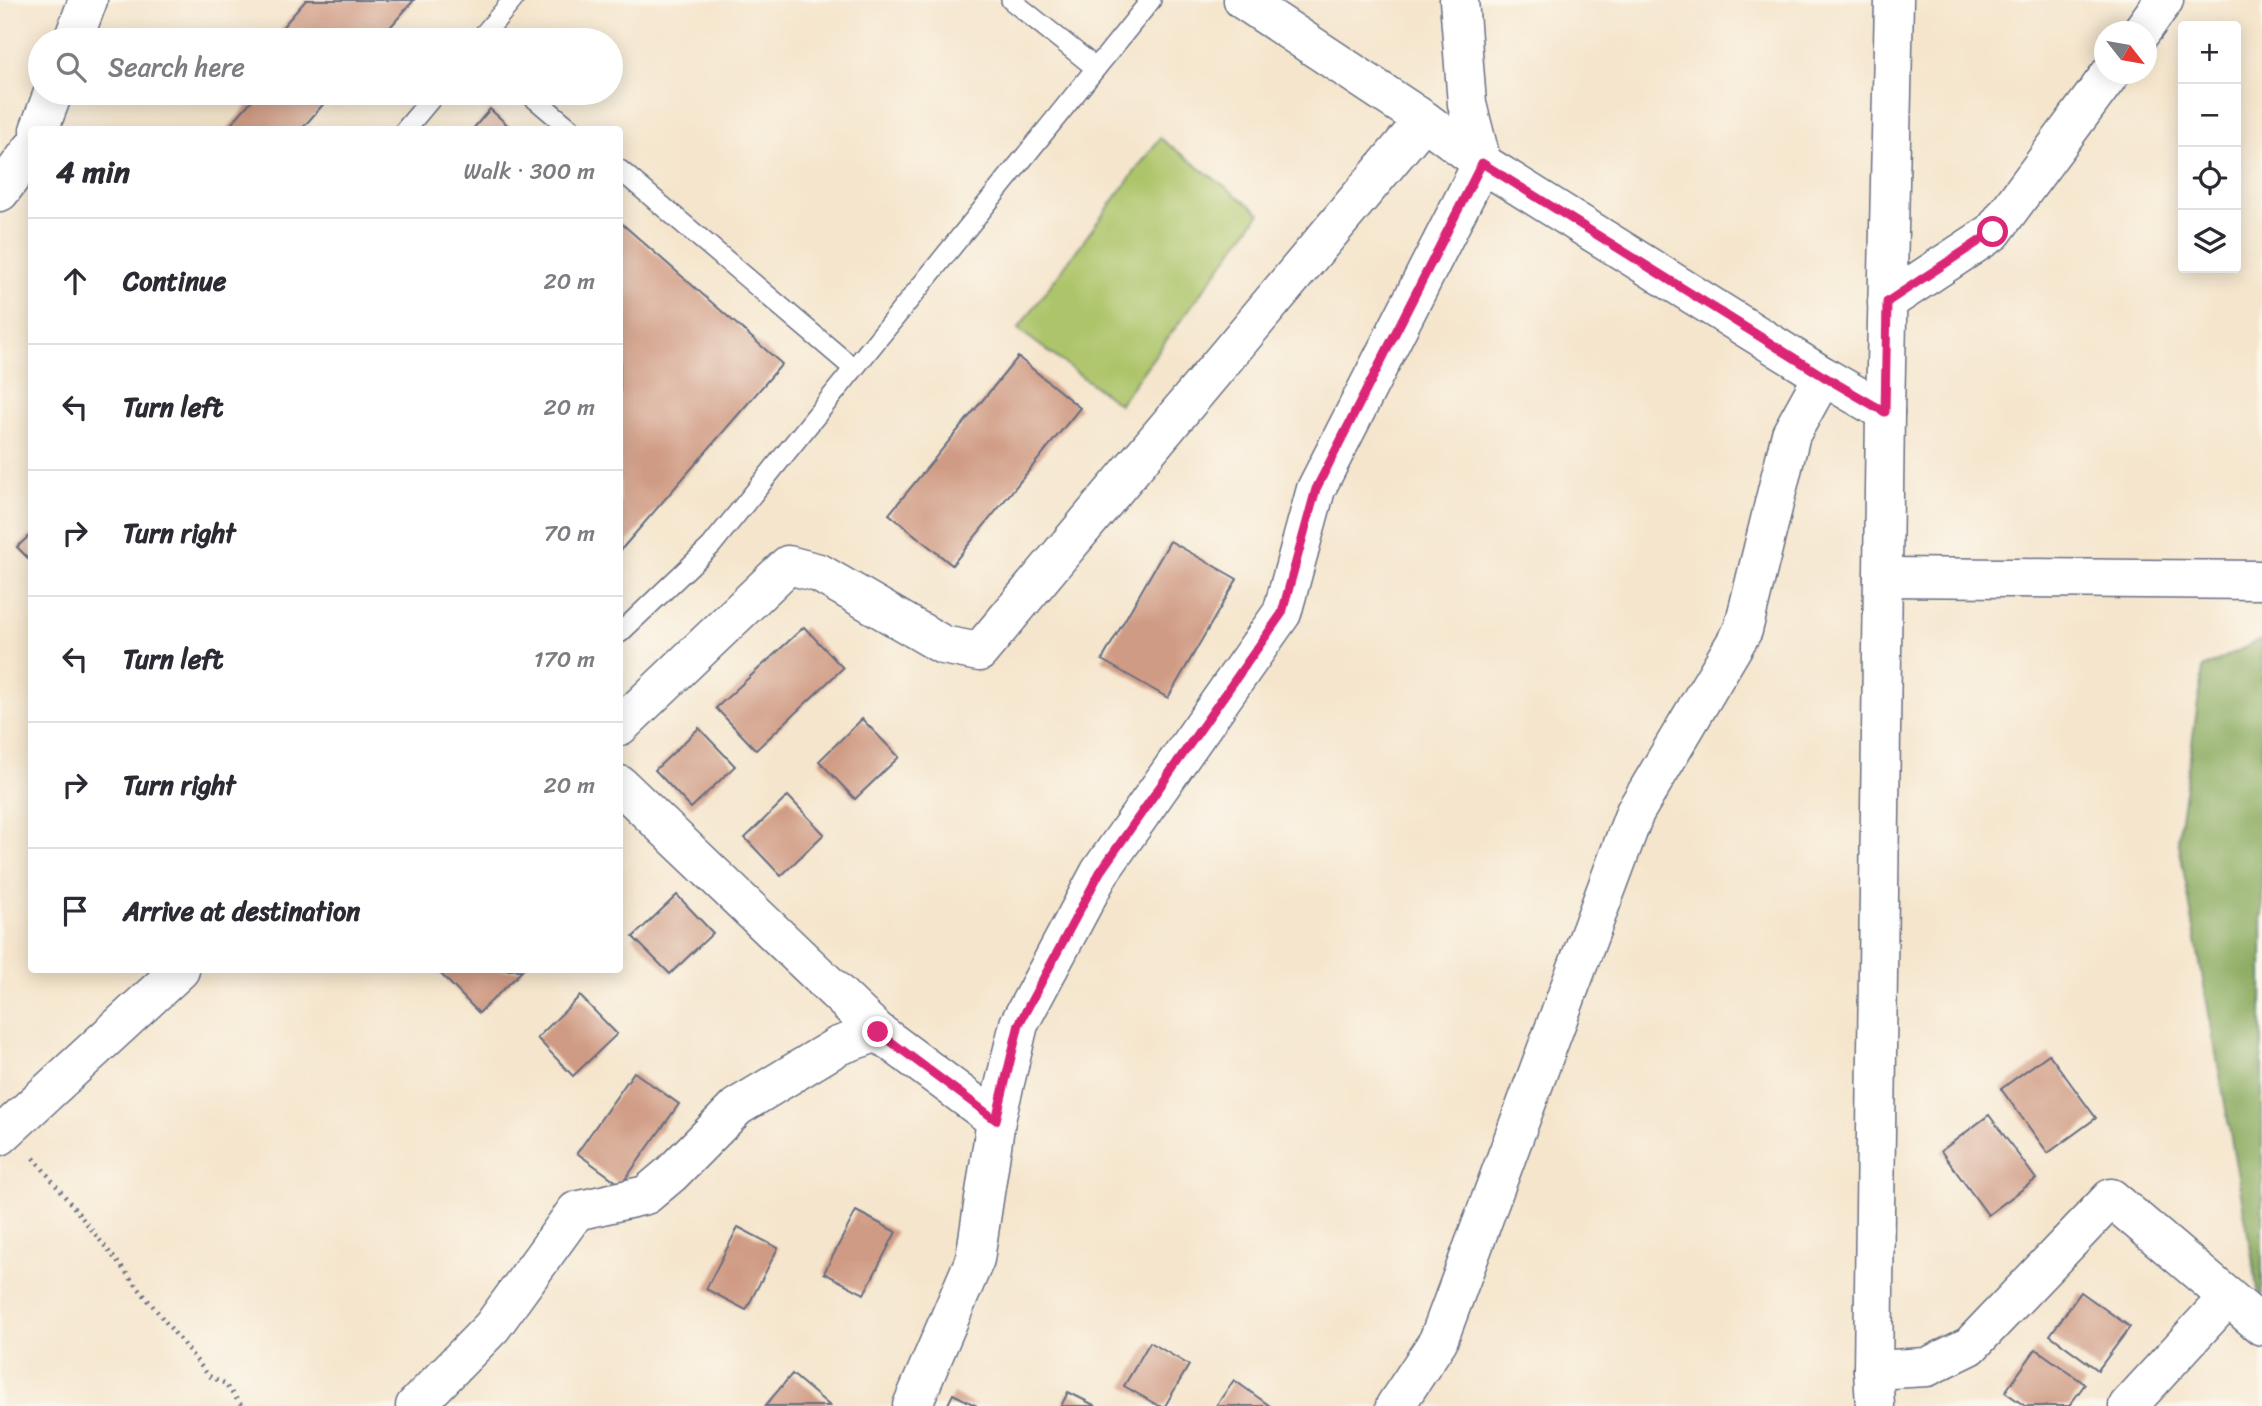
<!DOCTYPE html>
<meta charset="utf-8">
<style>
body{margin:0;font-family:Sriracha,sans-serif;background:#f2f2f3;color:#2b2b33}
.controls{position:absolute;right:21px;top:21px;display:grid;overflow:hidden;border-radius:7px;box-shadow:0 4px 18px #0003}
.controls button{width:63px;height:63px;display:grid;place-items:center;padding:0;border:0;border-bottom:2px solid #e1e1e2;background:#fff;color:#2b2b33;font:35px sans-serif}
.compass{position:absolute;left:2094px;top:21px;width:63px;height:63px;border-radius:50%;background:#fff;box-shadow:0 4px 18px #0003;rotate:121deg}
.stop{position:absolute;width:21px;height:21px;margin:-16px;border:5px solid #db2777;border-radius:50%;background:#fff}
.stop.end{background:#db2777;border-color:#fff;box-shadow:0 2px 7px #0008}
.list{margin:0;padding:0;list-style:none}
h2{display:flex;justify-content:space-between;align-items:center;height:91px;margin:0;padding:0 28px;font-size:30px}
h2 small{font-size:23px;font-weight:400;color:#7c7c81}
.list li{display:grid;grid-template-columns:46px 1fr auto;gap:21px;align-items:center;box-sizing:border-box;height:126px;padding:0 28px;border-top:2px solid #e1e1e2}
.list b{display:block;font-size:26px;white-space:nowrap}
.list em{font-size:23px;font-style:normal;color:#7c7c81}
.icon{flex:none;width:38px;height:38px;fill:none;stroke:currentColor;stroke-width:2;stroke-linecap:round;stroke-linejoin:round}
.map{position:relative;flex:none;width:2262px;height:1406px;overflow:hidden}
.search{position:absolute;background:#fff;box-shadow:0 4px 18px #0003;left:28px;top:28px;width:595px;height:77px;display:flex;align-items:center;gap:18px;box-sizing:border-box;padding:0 24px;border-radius:38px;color:#7c7c81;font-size:26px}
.panel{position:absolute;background:#fff;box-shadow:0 4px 18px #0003;left:28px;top:126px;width:595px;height:847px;border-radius:7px}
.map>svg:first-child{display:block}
.green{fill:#adc56a;stroke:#647a64;stroke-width:2}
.forest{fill:#8aaa5e;stroke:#526c5e;stroke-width:2}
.building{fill:#d09b84}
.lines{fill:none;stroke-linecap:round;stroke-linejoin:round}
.lane-casing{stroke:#676f84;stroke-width:22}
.street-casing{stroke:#676f84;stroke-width:41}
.secondary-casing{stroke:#676f84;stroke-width:41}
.path{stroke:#676f84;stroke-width:4.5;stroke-dasharray:2 5;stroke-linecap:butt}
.lane{stroke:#fff;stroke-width:19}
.street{stroke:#fff;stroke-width:38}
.secondary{stroke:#fff;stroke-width:38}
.route{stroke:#db2777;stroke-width:9}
</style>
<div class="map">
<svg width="2262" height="1406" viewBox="0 0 2262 1406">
<rect width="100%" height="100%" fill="#fbf7ec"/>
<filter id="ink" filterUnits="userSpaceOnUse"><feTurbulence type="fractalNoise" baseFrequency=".0143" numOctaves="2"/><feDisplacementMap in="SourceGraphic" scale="14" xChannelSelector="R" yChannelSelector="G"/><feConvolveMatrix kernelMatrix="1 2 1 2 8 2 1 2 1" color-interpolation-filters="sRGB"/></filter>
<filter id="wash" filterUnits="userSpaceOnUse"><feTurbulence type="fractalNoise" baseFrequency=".00686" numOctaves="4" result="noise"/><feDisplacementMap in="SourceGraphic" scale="28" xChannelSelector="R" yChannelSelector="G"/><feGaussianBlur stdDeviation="1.57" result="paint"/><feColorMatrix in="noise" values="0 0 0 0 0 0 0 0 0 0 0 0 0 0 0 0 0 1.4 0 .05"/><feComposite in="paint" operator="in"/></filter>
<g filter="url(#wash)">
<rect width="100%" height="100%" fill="#f5e5cc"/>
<!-- green -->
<polygon class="green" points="1160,138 1260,213 1119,404 1018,329"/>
<!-- forest -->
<polygon class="forest" points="2262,639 2262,1313 2178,839 2203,668"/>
<g id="blocks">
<!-- building -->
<g class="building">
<polygon points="306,0 414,0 379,40 271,40"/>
<polygon points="258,93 333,93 301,130 226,130"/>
<polygon points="490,109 513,130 472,130"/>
<polygon points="620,222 782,364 620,551"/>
<polygon points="1018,357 1080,408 952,565 889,514"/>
<polygon points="32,533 32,562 17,547"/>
<polygon points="1170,541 1237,579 1168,698 1102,660"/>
<polygon points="804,627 843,668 756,750 716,708"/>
<polygon points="862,719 899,757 855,799 819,761"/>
<polygon points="699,728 735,766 691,808 655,770"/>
<polygon points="788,796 824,834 781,876 745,838"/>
<polygon points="677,895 713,933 670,974 633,937"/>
<polygon points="437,970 523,970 479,1013"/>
<polygon points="580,996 617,1034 573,1076 537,1038"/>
<polygon points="2049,1054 2096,1118 2048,1153 2001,1089"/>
<polygon points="634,1072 679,1104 621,1185 577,1153"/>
<polygon points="1989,1115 2036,1179 1988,1215 1941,1151"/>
<polygon points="856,1211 896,1232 864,1294 824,1273"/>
<polygon points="738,1227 778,1248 746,1310 706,1289"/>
<polygon points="2081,1292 2130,1327 2098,1370 2050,1335"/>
<polygon points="1150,1342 1189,1365 1165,1406 1159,1406 1124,1386"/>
<polygon points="2036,1349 2085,1384 2069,1406 2025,1406 2005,1392"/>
<polygon points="792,1374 830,1406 765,1406"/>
<polygon points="1234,1380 1270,1406 1216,1406"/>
<polygon points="1068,1392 1096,1406 1061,1406"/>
<polygon points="953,1394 977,1406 947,1406"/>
</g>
</g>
</g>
<g filter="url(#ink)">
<use href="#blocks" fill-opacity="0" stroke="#676f84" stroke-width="2"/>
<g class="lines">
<!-- lane casing -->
<g class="lane-casing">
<g id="lane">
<polyline points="1011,0 1096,68"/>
<polyline points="479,40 513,0"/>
<polyline points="528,93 572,130"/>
<polyline points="405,130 436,93"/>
<polyline points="620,170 853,368"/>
<polyline points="620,633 711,546 1151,0"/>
</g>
</g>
<!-- street casing -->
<g class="street-casing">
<g id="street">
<polyline points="1243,0 1424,120 1482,163 1823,376 1885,412"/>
<polyline points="2141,32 2164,0"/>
<polyline points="73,40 88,0"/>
<polyline points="39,130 53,93"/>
<polyline points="0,192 32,149"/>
<polyline points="1887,302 1993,232 2110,74"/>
<polyline points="1883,577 2262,580"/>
<polyline points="620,726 788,565 819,573 943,645 979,652 1424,120"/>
<polyline points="620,785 878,1032"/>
<polyline points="0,1136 180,970"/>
<polyline points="1873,1370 1927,1367 1970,1346 2111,1198 2262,1326"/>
<polyline points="415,1406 492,1327 576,1211 646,1195 671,1174 737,1107 838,1046 878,1032 996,1120"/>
<polyline points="912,1406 975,1259 996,1120 1019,1024 1100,872 1282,613 1316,489 1482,163 1467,104 1459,0"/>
<polyline points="1395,1406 1438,1341 1635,812 1743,630 1791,434 1823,376"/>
<polyline points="2128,1406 2228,1297"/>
</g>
</g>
<!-- secondary casing -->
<g class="secondary-casing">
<polyline id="secondary" points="1875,1406 1873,1370 1885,412 1894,0"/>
</g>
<!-- path -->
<polyline class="path" points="34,1158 209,1376 224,1383 242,1406"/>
<!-- lane -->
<use href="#lane" class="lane"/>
<!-- street -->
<use href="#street" class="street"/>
<!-- secondary -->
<use href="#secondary" class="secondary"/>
</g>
</g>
<g class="lines" filter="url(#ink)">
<!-- route -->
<polyline class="route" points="878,1032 996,1120 1019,1024 1100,872 1282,613 1316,489 1482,163 1823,376 1885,412 1887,302 1993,232"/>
</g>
</svg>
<div class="controls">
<button>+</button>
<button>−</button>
<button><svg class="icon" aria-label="locate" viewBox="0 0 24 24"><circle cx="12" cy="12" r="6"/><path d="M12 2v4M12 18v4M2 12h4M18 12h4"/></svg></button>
<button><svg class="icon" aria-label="layers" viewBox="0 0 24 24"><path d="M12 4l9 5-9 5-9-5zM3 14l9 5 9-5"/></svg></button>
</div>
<svg class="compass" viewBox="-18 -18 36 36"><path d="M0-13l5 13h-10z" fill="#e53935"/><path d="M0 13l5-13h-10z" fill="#7c7c81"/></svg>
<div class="stop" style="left:1993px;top:232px"></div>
<div class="stop end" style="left:878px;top:1032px"></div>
<div class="search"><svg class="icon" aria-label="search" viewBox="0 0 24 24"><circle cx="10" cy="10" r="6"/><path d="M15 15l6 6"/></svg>Search here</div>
<section class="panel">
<h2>4 min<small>Walk · 300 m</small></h2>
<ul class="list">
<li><svg class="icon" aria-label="ahead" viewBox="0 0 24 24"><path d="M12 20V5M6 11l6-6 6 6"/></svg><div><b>Continue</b></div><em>20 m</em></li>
<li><svg class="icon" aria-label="left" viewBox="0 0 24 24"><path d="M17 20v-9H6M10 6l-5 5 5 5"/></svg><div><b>Turn left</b></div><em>20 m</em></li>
<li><svg class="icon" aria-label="right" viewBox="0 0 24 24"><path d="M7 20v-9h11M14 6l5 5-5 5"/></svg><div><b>Turn right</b></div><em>70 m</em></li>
<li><svg class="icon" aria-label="left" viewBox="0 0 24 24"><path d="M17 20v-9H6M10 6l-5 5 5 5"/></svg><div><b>Turn left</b></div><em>170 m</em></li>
<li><svg class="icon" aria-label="right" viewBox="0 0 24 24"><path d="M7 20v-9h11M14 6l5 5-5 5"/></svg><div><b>Turn right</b></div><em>20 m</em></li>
<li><svg class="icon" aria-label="arrive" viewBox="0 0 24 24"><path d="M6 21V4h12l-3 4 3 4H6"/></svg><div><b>Arrive at destination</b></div></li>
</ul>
</section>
</div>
